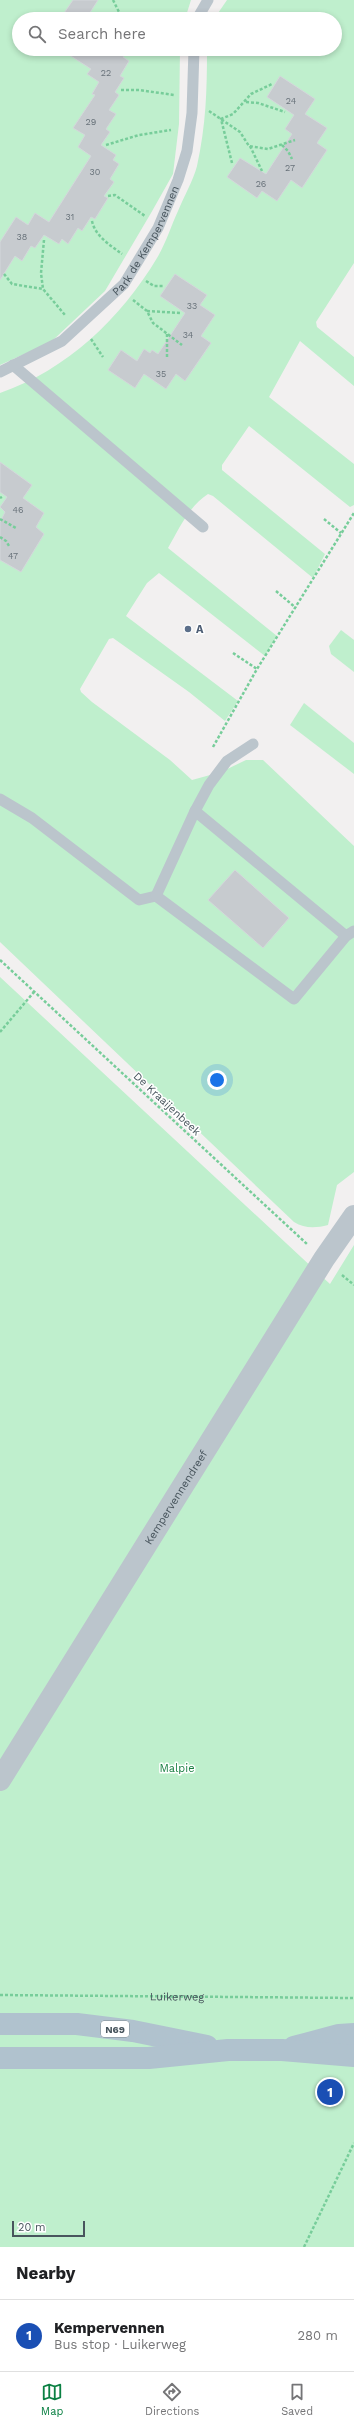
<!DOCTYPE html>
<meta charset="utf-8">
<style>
body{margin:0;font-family:"Work Sans",sans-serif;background:#f2f2f2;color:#202124}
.scale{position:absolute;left:12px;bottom:10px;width:73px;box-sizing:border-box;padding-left:4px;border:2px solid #48555d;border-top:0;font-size:11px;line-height:14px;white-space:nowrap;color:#48555d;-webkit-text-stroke:3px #fff;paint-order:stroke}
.you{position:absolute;left:217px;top:1080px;width:14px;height:14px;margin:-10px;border:3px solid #fff;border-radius:50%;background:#1a73e8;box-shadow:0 0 0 6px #1a73e833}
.badge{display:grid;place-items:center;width:26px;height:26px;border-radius:50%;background:#0b8043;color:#fff;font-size:13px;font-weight:700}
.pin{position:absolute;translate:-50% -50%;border:2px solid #fff;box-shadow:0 1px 4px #0006}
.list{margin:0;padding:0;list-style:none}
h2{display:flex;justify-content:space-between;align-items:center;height:52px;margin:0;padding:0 16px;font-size:17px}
h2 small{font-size:13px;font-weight:400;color:#757577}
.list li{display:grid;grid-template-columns:26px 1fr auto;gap:12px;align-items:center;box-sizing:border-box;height:72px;padding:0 16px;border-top:1px solid #e0e0e0}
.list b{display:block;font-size:15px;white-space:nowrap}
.list p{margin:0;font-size:13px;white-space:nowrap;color:#757577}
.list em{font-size:13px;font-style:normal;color:#757577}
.icon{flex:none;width:22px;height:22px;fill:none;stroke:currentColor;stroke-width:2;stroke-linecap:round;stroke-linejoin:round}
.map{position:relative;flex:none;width:354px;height:2247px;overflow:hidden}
.search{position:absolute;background:#fff;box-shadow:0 2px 6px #0003;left:12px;right:12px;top:12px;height:44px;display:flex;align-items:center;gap:10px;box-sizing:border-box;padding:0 14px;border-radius:22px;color:#757577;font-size:15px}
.sheet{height:124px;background:#fff}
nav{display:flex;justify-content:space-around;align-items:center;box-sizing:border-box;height:56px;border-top:1px solid #e0e0e0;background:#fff;font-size:11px;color:#757577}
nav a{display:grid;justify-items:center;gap:2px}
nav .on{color:#0b8043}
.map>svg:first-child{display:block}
.green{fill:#bfefcd}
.building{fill:#c7cbcf;stroke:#d4d7db}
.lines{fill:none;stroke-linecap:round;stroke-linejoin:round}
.path{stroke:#77cd9a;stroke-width:2.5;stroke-dasharray:3 2;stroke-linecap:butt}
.service{stroke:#bbc5cc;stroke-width:11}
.minor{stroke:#bbc5cc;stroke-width:22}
.primary{stroke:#b0c2ce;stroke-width:22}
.service-dot{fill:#5c6f8a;stroke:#fff;stroke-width:1.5}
.labels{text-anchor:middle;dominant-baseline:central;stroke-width:3;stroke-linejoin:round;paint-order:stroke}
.number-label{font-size:9px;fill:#68727a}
.shield{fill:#fff;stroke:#7f888e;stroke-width:1}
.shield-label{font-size:10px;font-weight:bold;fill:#48555d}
.street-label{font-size:11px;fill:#48555d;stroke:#fff}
.service-label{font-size:11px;font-weight:bold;fill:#4e5e75;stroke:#fff;text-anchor:start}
.park-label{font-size:11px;fill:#187f41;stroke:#fff}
</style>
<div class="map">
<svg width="354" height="2247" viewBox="0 0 354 2247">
<rect width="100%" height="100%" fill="#f2f0f0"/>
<!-- green -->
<g class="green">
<polygon points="0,0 191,0 185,19 19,19 19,49 180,49 179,124 173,174 151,213 105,291 51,342 0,365"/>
<path d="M 227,0 L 354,0 L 354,263 L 316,322 L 317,327 L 354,357 L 354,386 L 300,341 L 269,397 L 354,464 L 354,505 L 350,507 L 249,426 L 222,465 L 222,470 L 325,554 L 313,578 L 213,496 L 208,494 C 189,506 179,529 168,548 L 277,636 L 265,656 L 159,573 L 147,583 L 126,616 L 238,701 L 225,721 L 189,692 L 113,638 L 109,639 L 80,689 L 81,692 L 92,702 L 170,760 L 192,780 L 221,772 L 246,760 L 263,760 L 354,846 L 354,1172 L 337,1185 L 328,1225 C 316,1228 305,1229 294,1222 L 0,942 L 0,393 C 67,370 121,318 157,258 C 166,243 171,226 178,211 C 184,196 193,181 197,166 C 206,125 207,91 207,49 L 335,49 L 335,19 L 214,19 Z"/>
<polygon points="341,630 354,640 354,672 331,654 329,646"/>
<polygon points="304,703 354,743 354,774 290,725"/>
<polygon points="0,977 330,1284 354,1245 354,2247 0,2247"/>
</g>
<!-- building -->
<g class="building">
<polygon points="73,0 98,0 86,19 60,19"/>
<polygon points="60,49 127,49 123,57 129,61 120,76 124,78 115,92 119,95 109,110 116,114 106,129 110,132 101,145 116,155 113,160 119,164 110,179 114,182 104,196 108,198 95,219 91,217 82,231 78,228 68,244 62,239 59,244 44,235 35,248 31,246 22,261 15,256 0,280 0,242 16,217 28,225 35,213 49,222 91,156 78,147 85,135 73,128 95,95 92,94 99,82 87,74 91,69"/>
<polygon points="280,76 315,99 305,114 327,128 317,143 327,150 302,188 291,180 277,201 262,191 257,198 227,177 240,158 266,174 292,134 285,129 294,115 267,97"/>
<polygon points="175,274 207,295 200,305 215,315 201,336 211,343 185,381 176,374 166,389 144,374 135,388 108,370 121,350 137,361 144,349 150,353 152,350 158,354 185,313 160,296"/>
<polygon points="0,462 32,485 23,498 44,513 36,527 44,534 21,572 0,560 0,522 5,512 0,507 7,497 0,492"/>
<polygon points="235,870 289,918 263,948 208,900"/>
</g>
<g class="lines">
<!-- path -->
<g class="path">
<polyline points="113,0 120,14"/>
<path d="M 99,19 C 114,16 130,8 142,19"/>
<polyline points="121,90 139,90 174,95"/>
<polyline points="246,102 258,103 285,112"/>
<polyline points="209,111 240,132 249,146 268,149 295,140"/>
<polyline points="106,145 139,135 171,130"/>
<polyline points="282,145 288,151 292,159"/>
<polyline points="250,146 262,171"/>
<polyline points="232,163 221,119 233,114 251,94 272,84"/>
<polyline points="108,196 115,195 145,216"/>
<path d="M 92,221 C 95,236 110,245 122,254"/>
<polyline points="44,240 41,273 43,289 65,315"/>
<polyline points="4,274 12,284 43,289"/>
<polyline points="146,281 154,286 164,286"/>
<polyline points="133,300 147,311 153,323 182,345"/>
<polyline points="147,311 181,313"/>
<polyline points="91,339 103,357"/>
<polyline points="167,357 167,334"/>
<polyline points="0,498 2,497"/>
<polyline points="0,519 16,528"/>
<polyline points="324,519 341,533"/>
<polyline points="0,537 6,541 9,546"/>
<polyline points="276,591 296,608"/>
<polyline points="233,653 257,669"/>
<polyline points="213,747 257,669 354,513"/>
<polyline points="0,960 307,1244"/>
<polyline points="0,1032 34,992"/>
<polyline points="342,1275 354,1285"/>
<path id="s1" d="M 0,1995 L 354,1998"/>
<polyline points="304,2247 354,2143"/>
</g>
<!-- service -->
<g class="service">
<polyline points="197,19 208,0"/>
<polyline points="13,365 203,527"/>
<path id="s2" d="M 0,372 L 62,341 L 124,284 L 158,228 L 178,180 L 187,151 L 192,113 L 194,49"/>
<polyline points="0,799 32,818 139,900 156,896 294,999 346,936 354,931"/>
<polyline points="195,811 209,785 227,761 253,744"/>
<polyline points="156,896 195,811 346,936"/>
</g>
<!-- minor -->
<path class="minor" id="s3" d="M 0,1780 L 324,1259 L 354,1216"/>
<!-- primary -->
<g class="primary">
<polyline points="0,2024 77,2024 133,2031 207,2046"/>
<polyline points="294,2047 339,2035 354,2034"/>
<polyline points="0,2058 149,2058 228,2050 282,2050 354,2056"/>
</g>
</g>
<!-- markers -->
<circle class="service-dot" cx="188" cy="629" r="4"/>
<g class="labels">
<!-- number labels -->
<g class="number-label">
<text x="106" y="73">22</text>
<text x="291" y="101">24</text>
<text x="91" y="122">29</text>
<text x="290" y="168">27</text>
<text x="95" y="172">30</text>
<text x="261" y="184">26</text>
<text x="70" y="217">31</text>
<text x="22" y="237">38</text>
<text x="192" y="306">33</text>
<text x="188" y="335">34</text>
<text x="161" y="374">35</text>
<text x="18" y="510">46</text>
<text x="13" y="556">47</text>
</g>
<!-- shield labels -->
<rect class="shield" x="101" y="2021" width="28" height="16" rx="3"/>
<g class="shield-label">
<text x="115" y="2029">N69</text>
</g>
<!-- street labels -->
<g class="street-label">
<text stroke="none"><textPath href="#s2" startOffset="202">Park de Kempervennen</textPath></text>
<text transform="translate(167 1104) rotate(43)">De Kraaijenbeek</text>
<text stroke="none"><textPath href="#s3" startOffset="333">Kempervennendreef</textPath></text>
<text stroke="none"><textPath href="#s1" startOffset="177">Luikerweg</textPath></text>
</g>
<!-- service labels -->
<g class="service-label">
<text x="196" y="629">A</text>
</g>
<!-- park labels -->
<g class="park-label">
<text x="177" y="1768">Malpie</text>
</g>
</g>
</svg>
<div class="scale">20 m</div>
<div class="you"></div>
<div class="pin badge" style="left:330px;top:2092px;background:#1a4fb4">1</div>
<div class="search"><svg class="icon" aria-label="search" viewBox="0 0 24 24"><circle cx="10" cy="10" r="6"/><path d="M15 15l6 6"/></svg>Search here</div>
</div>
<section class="sheet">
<h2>Nearby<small></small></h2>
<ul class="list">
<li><span class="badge" style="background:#1a4fb4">1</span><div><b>Kempervennen</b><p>Bus stop · Luikerweg</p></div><em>280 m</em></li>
</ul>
</section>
<nav>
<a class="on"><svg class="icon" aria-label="map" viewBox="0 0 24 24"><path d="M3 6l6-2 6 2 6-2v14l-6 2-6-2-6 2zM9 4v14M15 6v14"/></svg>Map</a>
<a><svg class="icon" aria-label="directions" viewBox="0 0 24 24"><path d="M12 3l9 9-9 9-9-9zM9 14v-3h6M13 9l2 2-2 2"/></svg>Directions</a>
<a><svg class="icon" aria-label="saved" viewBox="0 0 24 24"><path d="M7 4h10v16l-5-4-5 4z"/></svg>Saved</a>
</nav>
